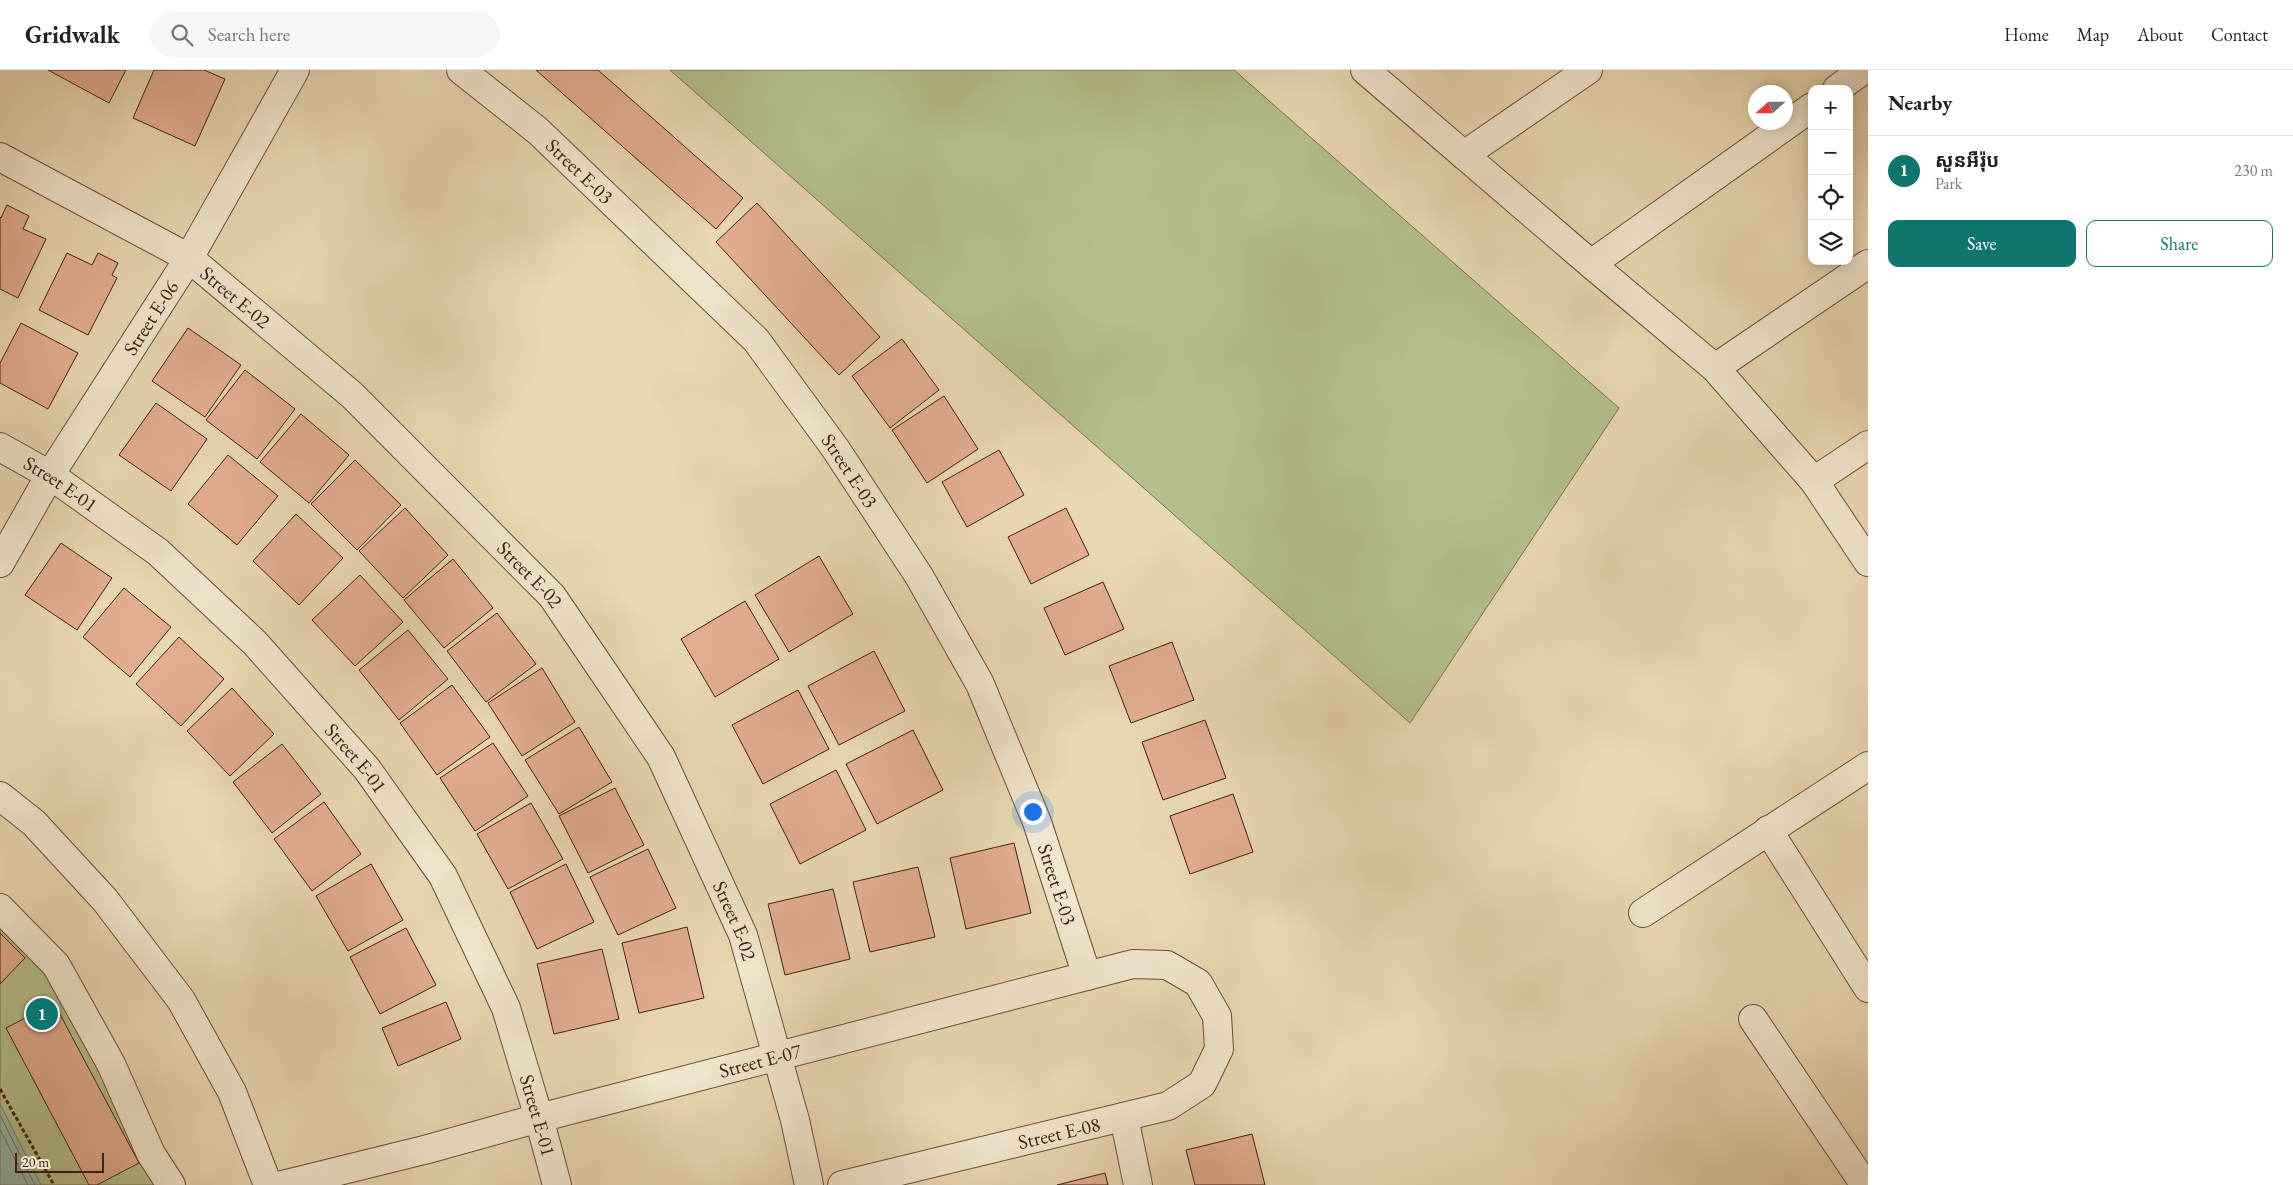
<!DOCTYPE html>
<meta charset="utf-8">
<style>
body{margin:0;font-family:"EB Garamond","Noto Sans Khmer",serif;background:#f6f6f6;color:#222}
.controls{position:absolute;right:15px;top:15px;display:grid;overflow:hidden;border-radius:10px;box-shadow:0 2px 12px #0003}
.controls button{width:45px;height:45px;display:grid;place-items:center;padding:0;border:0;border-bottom:1px solid #e0e0e0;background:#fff;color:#222;font:25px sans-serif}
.compass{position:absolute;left:1748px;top:15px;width:45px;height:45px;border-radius:50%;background:#fff;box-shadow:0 2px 12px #0003;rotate:249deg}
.scale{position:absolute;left:15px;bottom:12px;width:89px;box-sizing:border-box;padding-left:5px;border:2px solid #422112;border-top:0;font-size:14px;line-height:18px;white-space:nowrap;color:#422112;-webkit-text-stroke:4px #f0e5ce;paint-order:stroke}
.you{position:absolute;left:1032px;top:741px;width:18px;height:18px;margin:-12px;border:4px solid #fff;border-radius:50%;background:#1a73e8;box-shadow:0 0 0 8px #1a73e833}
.badge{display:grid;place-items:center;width:32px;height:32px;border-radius:50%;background:#0f766e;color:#fff;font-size:16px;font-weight:700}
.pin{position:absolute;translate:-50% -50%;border:2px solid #fff;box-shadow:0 1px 5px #0006}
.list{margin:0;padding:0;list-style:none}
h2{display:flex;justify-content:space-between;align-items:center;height:65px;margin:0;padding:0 20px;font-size:21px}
h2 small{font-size:16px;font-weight:400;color:#767676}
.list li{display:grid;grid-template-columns:32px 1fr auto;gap:15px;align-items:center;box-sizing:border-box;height:70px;padding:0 20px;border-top:1px solid #e0e0e0}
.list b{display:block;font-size:19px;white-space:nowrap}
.list p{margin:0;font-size:16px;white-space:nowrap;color:#767676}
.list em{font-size:16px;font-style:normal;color:#767676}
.actions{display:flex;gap:10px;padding:15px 20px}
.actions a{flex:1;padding:11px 0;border:1px solid #0f766e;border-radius:10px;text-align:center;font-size:18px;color:#0f766e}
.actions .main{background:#0f766e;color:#fff}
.icon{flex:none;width:28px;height:28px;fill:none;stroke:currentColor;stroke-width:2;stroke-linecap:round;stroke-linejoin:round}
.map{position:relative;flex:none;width:1868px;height:1115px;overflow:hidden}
header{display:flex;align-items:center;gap:30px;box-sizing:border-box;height:70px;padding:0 25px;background:#fff;border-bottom:1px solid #e0e0e0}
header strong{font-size:24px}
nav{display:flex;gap:28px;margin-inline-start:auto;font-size:18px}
.search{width:350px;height:45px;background:#f6f6f6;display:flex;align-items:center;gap:12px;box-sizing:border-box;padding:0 18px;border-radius:28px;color:#767676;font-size:19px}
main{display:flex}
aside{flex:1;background:#fff}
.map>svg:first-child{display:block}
.green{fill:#b5be8d;stroke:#7c7050}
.water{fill:#97baac;stroke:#757d6e}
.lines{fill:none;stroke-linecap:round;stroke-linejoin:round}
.shore{stroke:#6c6e5f;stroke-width:1}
.building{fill:#e2ac91;stroke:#422112}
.minor-casing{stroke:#6c4e3a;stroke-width:30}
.path{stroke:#422112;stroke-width:3;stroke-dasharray:4 2.5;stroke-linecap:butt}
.minor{stroke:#f0e5ce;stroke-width:28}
.labels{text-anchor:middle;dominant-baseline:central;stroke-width:5;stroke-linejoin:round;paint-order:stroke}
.street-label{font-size:20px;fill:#422112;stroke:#f0e5ce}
</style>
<header>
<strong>Gridwalk</strong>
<div class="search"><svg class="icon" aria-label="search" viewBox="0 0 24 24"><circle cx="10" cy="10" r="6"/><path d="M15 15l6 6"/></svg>Search here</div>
<nav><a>Home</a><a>Map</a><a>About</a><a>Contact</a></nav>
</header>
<main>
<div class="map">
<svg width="1868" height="1115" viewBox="0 0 1868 1115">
<rect width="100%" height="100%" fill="#e8d7b3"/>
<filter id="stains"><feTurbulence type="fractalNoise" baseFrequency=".004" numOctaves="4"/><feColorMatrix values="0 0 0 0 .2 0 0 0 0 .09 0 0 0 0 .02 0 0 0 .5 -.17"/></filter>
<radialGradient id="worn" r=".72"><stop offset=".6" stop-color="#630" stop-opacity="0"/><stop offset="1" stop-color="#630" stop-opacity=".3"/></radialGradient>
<!-- green -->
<g class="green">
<polygon points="670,0 1234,0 1619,338 1410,653"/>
<polygon points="0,839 56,895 171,1115 0,1115"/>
</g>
<!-- water -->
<polygon class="water" points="0,1034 41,1115 0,1115"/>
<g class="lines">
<!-- shore -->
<g class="shore">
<polyline points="0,1045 35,1115"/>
<polyline points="0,1059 28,1115"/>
</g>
</g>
<!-- building -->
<g class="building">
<polygon points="48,0 126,0 109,33"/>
<polygon points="154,0 204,0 225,9 195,76 133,48"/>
<polygon points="536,0 598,0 743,128 716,159"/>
<polygon points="757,133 880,267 839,305 716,172"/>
<polygon points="7,135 29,146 23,159 46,169 18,228 0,219 0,147 1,148"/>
<polygon points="67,183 92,195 98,183 118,193 112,205 117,208 88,265 39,240"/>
<polygon points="21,253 78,283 48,339 0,313 0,293"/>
<polygon points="188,258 241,295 205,347 152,311"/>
<polygon points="902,269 939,320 890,358 852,306"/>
<polygon points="245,300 295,339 257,389 206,350"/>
<polygon points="944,326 978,379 927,413 892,360"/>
<polygon points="156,333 207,369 171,421 119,385"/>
<polygon points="301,344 349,385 309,433 260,392"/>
<polygon points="999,380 1024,425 967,457 942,412"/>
<polygon points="228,385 278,426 237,475 188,434"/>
<polygon points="355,390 401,435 357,480 311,434"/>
<polygon points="405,438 448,485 403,528 359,481"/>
<polygon points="1066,438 1089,485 1031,514 1008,467"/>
<polygon points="296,444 343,488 299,535 253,491"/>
<polygon points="61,473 112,508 77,560 25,525"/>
<polygon points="819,486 853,544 789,582 755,525"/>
<polygon points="453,489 493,538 444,578 404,530"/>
<polygon points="360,505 403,552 355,596 312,550"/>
<polygon points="1103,512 1124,559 1065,585 1044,538"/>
<polygon points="124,518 171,557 130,607 83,567"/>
<polygon points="745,531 779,589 715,627 681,569"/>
<polygon points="497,543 536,594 486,632 447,581"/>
<polygon points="408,560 448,609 399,650 359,600"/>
<polygon points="179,567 224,609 181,656 136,614"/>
<polygon points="1172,572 1194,630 1131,653 1109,596"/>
<polygon points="874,581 905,641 839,675 808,616"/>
<polygon points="542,598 575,652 522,686 488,633"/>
<polygon points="452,615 490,667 437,705 400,653"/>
<polygon points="232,618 274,664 230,706 187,661"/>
<polygon points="798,620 829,679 763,714 732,655"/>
<polygon points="1205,650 1226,708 1163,730 1142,672"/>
<polygon points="579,657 612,712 559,744 525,690"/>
<polygon points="913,660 943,720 877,754 846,694"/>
<polygon points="493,673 528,726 475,761 440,708"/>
<polygon points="282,674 321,724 272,763 233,712"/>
<polygon points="836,700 866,760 800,794 770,734"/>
<polygon points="615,718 644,775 588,803 559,746"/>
<polygon points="1233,724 1253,782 1190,804 1170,746"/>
<polygon points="324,732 361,784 312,821 274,769"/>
<polygon points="531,733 563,789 508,819 477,764"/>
<polygon points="1014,773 1031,843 966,859 950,788"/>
<polygon points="648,779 676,838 618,865 590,807"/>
<polygon points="371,794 403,850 348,881 316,826"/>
<polygon points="566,794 594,852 537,879 510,822"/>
<polygon points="918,797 935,867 870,882 853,812"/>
<polygon points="833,819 850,889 785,905 768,834"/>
<polygon points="687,857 704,928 639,943 622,873"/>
<polygon points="406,858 436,915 380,944 350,887"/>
<polygon points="0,863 25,888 0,914"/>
<polygon points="602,879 619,949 554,964 537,894"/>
<polygon points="446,932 461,969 398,996 382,958"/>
<polygon points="54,933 139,1093 97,1115 89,1115 6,958"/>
<polygon points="1252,1064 1265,1115 1195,1115 1186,1080"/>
<polygon points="1105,1103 1108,1115 1057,1115"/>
</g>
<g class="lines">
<!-- minor casing -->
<g class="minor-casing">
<g id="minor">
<path id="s1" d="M 461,0 L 538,61 L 756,270 L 835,378 L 919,506 L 980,614 L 1037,752 L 1087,906"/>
<polyline points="1365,0 1591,194 1715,298 1814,411 1868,492"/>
<polyline points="1837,19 1863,0"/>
<polyline points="1464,85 1588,0"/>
<path id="s2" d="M 0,87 L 189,188 L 352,325 L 552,526 L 661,687 L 743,865 L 795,1050 L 809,1115"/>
<polyline points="1591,194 1812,37"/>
<polyline points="1715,298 1868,194"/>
<path id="s3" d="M 0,377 L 50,405 L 158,482 L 255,573 L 367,699 L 443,806 L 506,938 L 539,1048 L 557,1115"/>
<polyline points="1814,411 1868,375"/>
<path id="s4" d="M 0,493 L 50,405 L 189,188 L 295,0"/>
<polyline points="0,726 34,753 105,830 181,930 232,1022 268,1115"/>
<polyline points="1768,760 1868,918"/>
<polyline points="0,838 56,895 111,994 151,1084 171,1115"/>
<polyline points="1643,843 1868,696"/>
<polyline points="1753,949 1865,1115"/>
<polyline points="1124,1047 1138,1115"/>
<path id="s5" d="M 282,1115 L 428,1079 L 539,1048 L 1133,894 L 1167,895 L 1198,913 L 1217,946 L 1219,979 L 1202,1014 L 1168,1036 L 842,1115"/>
</g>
</g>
<!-- path -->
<polyline class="path" points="0,1019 54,1115"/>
<!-- minor -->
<use href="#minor" class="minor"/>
</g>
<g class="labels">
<!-- street labels -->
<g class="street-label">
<text stroke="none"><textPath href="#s1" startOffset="156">Street E-03</textPath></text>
<text stroke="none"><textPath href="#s2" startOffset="275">Street E-02</textPath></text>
<text stroke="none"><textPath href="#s4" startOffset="288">Street E-06</textPath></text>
<text stroke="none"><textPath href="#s1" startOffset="561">Street E-03</textPath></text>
<text stroke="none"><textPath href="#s3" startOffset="71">Street E-01</textPath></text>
<text stroke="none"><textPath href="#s2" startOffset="680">Street E-02</textPath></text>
<text stroke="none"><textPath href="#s3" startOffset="476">Street E-01</textPath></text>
<text stroke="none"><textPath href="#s1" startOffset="1026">Street E-03</textPath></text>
<text stroke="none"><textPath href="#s2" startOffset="1085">Street E-02</textPath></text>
<text stroke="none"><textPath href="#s5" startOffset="494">Street E-07</textPath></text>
<text stroke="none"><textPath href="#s3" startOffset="881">Street E-01</textPath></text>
<text transform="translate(1059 1063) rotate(-13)">Street E-08</text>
</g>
</g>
<rect width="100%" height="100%" filter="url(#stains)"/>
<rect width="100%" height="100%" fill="url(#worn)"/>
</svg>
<div class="controls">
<button>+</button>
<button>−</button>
<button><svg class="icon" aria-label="locate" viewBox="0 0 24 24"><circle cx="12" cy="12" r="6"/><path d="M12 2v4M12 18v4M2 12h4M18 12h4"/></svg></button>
<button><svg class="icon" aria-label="layers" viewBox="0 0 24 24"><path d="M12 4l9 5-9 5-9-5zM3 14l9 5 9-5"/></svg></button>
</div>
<svg class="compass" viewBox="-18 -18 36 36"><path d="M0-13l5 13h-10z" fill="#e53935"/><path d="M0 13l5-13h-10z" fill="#767676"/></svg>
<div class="scale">20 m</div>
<div class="you"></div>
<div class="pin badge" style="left:42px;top:944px">1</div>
</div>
<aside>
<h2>Nearby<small></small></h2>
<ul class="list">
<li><span class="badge">1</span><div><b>សួនអឺរ៉ុប</b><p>Park</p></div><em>230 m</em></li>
</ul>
<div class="actions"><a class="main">Save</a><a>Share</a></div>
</aside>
</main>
